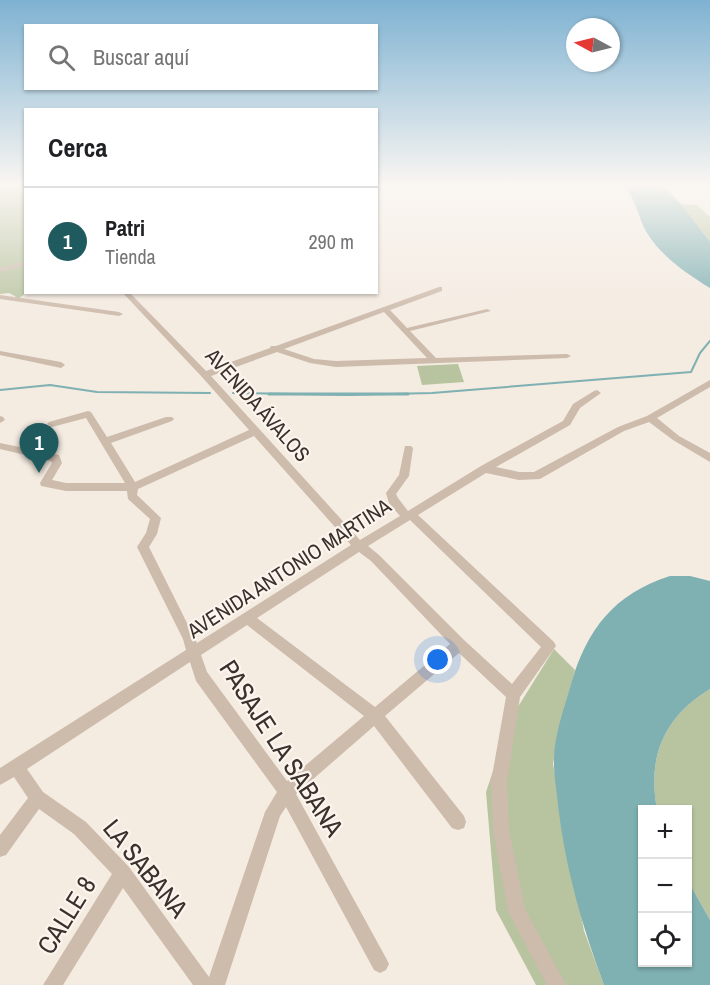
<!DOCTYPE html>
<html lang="es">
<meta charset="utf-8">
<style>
body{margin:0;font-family:"Archivo Narrow",sans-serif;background:#f6f6f6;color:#202124}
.controls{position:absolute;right:18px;bottom:18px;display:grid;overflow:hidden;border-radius:0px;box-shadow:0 2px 4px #0004}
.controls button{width:54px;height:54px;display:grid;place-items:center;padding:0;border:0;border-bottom:2px solid #e0e0e0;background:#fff;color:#202124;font:30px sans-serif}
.compass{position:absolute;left:566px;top:18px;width:54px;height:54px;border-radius:50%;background:#fff;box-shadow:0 2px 4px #0004;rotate:277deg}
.you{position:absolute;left:438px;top:660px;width:21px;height:21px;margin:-15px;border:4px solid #fff;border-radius:50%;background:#1a73e8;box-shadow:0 0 0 9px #1a73e833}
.badge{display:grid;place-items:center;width:39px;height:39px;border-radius:50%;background:#1f5a5e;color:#fff;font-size:20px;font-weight:700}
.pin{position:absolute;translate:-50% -50px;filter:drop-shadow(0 2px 3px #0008)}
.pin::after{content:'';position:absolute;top:32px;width:21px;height:18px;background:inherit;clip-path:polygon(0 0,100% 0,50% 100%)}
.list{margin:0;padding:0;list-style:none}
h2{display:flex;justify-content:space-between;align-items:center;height:78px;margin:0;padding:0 24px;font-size:26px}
h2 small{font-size:20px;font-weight:400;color:#757577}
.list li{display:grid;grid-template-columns:39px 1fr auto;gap:18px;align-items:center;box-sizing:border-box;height:108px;padding:0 24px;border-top:2px solid #e0e0e0}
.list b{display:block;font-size:22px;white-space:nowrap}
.list p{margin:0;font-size:20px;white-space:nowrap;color:#757577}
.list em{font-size:20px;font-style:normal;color:#757577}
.icon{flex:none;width:33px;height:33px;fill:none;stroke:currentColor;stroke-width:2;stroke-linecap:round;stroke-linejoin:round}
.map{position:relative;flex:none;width:710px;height:985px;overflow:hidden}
.search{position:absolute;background:#fff;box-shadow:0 2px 4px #0004;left:24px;top:24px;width:354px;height:66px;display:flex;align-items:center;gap:15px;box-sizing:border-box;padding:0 21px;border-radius:0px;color:#757577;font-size:22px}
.panel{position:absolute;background:#fff;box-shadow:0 2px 4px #0004;left:24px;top:108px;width:354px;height:186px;border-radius:0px}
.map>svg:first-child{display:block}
.green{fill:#b8c4a0}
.water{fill:#7fb0b2}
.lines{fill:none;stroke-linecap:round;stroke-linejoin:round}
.stream-far1{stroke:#7fb0b2;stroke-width:2}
.stream{stroke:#7fb0b2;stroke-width:3}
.minor{fill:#cdbbac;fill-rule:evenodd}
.labels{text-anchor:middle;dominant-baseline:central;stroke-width:4.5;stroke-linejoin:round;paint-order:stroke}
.street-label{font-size:21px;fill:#3b302b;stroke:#fbf5ee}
.near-street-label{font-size:26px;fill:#3b302b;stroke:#fbf5ee}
</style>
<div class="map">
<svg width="710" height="985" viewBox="0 0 710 985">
<rect width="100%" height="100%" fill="#f4ebe1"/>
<!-- green -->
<g class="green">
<polygon points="0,186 17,186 25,196 26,293 17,300 15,296 9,293 0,294"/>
<polygon points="681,204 697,205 710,217 710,242"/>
<polygon points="458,364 464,382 422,385 417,366"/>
<polygon points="554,649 575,670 558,734 553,764 584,931 604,985 536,985 496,910 486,792 511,718"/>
<path d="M 710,689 L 710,920 L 688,881 L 688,810 L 657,809 C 647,757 664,717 710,689 Z"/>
</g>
<!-- water -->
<g class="water">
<path d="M 624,186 L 663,186 L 681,204 L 710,242 L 710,288 C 687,274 661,256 647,233 C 638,218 636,198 624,186 Z"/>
<path d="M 670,576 L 690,576 L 710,581 L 710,689 C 664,717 647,757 657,809 L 642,810 L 642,962 L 688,962 L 688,881 L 710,920 L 710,985 L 604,985 C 582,926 565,867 558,805 C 557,792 554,777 554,764 C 553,737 564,710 571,684 C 587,629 614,594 670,576 Z"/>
</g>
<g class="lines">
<!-- stream-far1 -->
<g class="stream-far1">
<polyline points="0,390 50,385 97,392 210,393"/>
<polyline points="233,393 347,395 432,393 691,372 700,353 710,341"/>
</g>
<!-- stream -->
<polyline class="stream" points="269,394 408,394"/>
<!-- minor -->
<g class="minor">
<polygon points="19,186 25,186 26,192"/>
<polygon points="26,261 26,265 0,272 0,268"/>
<path d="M 439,287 L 442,287 L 442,291 L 390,310 L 407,328 L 487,309 L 491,311 L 410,331 L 436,358 L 567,354 L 571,356 L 567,358 L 336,367 L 310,363 L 277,352 L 211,376 L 360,540 L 400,516 L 389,503 L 386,493 L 399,475 L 405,446 L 411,446 L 413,448 L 409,476 L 396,494 L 398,498 L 408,511 L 481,466 L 563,421 L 573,404 L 594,391 L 597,390 L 601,393 L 580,408 L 570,425 L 496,467 L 519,472 L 534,472 L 618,427 L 647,416 L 710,380 L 710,387 L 657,418 L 679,436 L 710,453 L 710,462 L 673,440 L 649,422 L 624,431 L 540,479 L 519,480 L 486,473 L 418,515 L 554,642 L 556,646 L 520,697 L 507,782 L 509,830 L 525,909 L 566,985 L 547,985 L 508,911 L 493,830 L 491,782 L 506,697 L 459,653 L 385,716 L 464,816 L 466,822 L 464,828 L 458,830 L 452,828 L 374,726 L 296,794 L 386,958 L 389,964 L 386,970 L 380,973 L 374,970 L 286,807 L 280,816 L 225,985 L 193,985 L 123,888 L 63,985 L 43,985 L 112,874 L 74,834 L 39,809 L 6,855 L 0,857 L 0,835 L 28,798 L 14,777 L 0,785 L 0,768 L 186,650 L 183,639 L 137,547 L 146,533 L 150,519 L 128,499 L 127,491 L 66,491 L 41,486 L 40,483 L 52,463 L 51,461 L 0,449 L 0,443 L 59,455 L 62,463 L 52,480 L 66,483 L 125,483 L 86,418 L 52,427 L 47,424 L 49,422 L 88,411 L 91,412 L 107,437 L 166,417 L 172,417 L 174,419 L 172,421 L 111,443 L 135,482 L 249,430 L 202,377 L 122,292 L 129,292 L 206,371 L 270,348 L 271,346 L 276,346 ZM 384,312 L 427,358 L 336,361 L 314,359 L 284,349 ZM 254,436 L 351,545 L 197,643 L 149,547 L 157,534 L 161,518 L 137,495 L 138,489 ZM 410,520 L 541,647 L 512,684 L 464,640 L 379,555 L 368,546 ZM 359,552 L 371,561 L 450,644 L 375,707 L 257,618 ZM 247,625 L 364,716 L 287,781 L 207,672 L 201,655 ZM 190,662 L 196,681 L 277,792 L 265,812 L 209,977 L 129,867 L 86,822 L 43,792 L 27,769 Z"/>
<polygon points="0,295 119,312 123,314 119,316 0,299"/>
<polygon points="0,351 61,362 65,365 61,368 0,355"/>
<polygon points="0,416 3,417 5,420 0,423"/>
</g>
</g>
<!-- sky -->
<linearGradient id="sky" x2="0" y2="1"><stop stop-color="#7eb2d2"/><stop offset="0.57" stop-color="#faf6f2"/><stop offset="1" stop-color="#faf6f2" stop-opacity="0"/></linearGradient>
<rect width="710" height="324" fill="url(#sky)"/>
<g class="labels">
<!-- street labels -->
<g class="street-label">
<text transform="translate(258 405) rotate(48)">AVENIDA ÁVALOS</text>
<text transform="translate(289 568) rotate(-33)">AVENIDA ANTONIO MARTINA</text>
</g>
<!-- near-street labels -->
<g class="near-street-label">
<text transform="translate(282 748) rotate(57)">PASAJE LA SABANA</text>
<text transform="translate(146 868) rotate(51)">LA SABANA</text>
<text transform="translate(66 915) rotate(-58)">CALLE 8</text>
</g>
</g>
</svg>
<div class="controls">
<button>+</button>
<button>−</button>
<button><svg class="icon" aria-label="locate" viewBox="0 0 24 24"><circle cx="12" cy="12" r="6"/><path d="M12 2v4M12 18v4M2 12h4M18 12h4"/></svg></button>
</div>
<svg class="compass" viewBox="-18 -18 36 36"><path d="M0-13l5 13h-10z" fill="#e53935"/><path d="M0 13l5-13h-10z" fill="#757577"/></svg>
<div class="you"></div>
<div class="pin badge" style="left:39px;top:473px">1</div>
<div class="search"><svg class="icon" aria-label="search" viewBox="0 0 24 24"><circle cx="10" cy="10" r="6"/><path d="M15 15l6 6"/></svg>Buscar aquí</div>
<section class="panel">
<h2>Cerca<small></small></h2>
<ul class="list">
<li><span class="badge">1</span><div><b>Patri</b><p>Tienda</p></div><em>290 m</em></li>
</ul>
</section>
</div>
